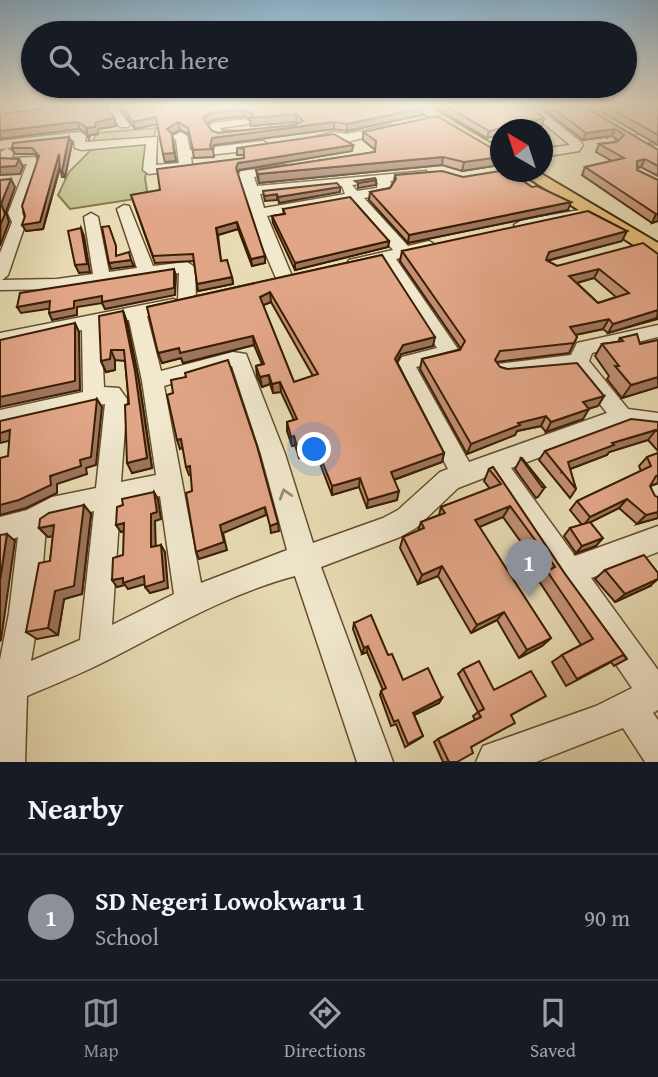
<!DOCTYPE html>
<style>
body{margin:0;font-family:"Gentium Book Plus",serif;background:#20242c;color:#f1f3f6}
.compass{position:absolute;left:490px;top:119px;width:63px;height:63px;border-radius:50%;background:#171b24;box-shadow:0 2px 5px #0004;rotate:321deg}
.you{position:absolute;left:315px;top:450px;width:24px;height:24px;margin:-18px;border:5px solid #fff;border-radius:50%;background:#1a73e8;box-shadow:0 0 0 10px #1a73e833}
.badge{display:grid;place-items:center;width:46px;height:46px;border-radius:50%;background:#8c9099;color:#fff;font-size:23px;font-weight:700}
.pin{position:absolute;translate:-50% -58px;filter:drop-shadow(0 2px 4px #0008)}
.pin::after{content:'';position:absolute;top:37px;width:24px;height:21px;background:inherit;clip-path:polygon(0 0,100% 0,50% 100%)}
.list{margin:0;padding:0;list-style:none}
h2{display:flex;justify-content:space-between;align-items:center;height:91px;margin:0;padding:0 28px;font-size:30px}
h2 small{font-size:23px;font-weight:400;color:#9ea1a6}
.list li{display:grid;grid-template-columns:46px 1fr auto;gap:21px;align-items:center;box-sizing:border-box;height:126px;padding:0 28px;border-top:2px solid #363941}
.list b{display:block;font-size:26px;white-space:nowrap}
.list p{margin:0;font-size:23px;white-space:nowrap;color:#9ea1a6}
.list em{font-size:23px;font-style:normal;color:#9ea1a6}
.icon{flex:none;width:38px;height:38px;fill:none;stroke:currentColor;stroke-width:2;stroke-linecap:round;stroke-linejoin:round}
.map{position:relative;flex:none;width:658px;height:762px;overflow:hidden}
.search{position:absolute;background:#171b24;box-shadow:0 2px 5px #0004;left:21px;right:21px;top:21px;height:77px;display:flex;align-items:center;gap:18px;box-sizing:border-box;padding:0 24px;border-radius:38px;color:#9ea1a6;font-size:26px}
.sheet{height:217px;background:#171b24}
nav{display:flex;justify-content:space-around;align-items:center;box-sizing:border-box;height:98px;border-top:2px solid #363941;background:#171b24;font-size:19px;color:#9ea1a6}
nav a{display:grid;justify-items:center;gap:4px}
nav .on{color:#8c9099}
.map>svg:first-child{display:block}
.green{fill:#bebe87;stroke:#7c6e44;stroke-width:2}
.lines{fill:none;stroke-linecap:round;stroke-linejoin:round}
.stream{stroke:#747b6f;stroke-width:2.5}
.minor-casing{stroke:#654e2e;stroke-width:3}
.major-casing{stroke:#391e02;stroke-width:4}
.minor{fill:#f1e8ce;fill-rule:evenodd}
.major{fill:#e4be7a;fill-rule:evenodd}
.rail{stroke:#391e02;stroke-width:2.5;stroke-dasharray:7 7;stroke-linecap:butt}
.wall{fill:#c28e74;stroke:#391e02;stroke-width:2;fill-rule:evenodd}
.shaded-wall{fill:#9e745e;stroke:#391e02;stroke-width:2}
.building{fill:#e1a587;stroke:#391e02;stroke-width:2;fill-rule:evenodd}
.oneway{stroke:#9e8d72}
</style>
<div class="map">
<svg width="658" height="762" viewBox="0 0 658 762">
<rect width="100%" height="100%" fill="#e9dcb4"/>
<filter id="stains"><feTurbulence type="fractalNoise" baseFrequency=".00286" numOctaves="4"/><feColorMatrix values="0 0 0 0 .2 0 0 0 0 .09 0 0 0 0 .02 0 0 0 .5 -.17"/></filter>
<radialGradient id="worn" r=".72"><stop offset=".6" stop-color="#630" stop-opacity="0"/><stop offset="1" stop-color="#630" stop-opacity=".3"/></radialGradient>
<!-- green -->
<polygon class="green" points="156,128 145,178 148,197 70,209 58,195 69,172 89,152 96,133"/>
<g class="lines">
<!-- stream -->
<polyline class="stream" points="647,145 658,144"/>
<!-- minor casing -->
<g class="minor-casing">
<g id="minor">
<polygon points="104,105 115,105 130,125 128,127 120,127"/>
<polygon points="522,105 534,105 581,142 583,145 579,151 542,157 542,149 570,145"/>
<polygon points="591,105 624,105 585,112 580,109"/>
<polygon points="245,119 251,122 249,124 220,128 222,131 247,131 247,135 243,136 215,137 207,126 213,123"/>
<polygon points="390,125 394,126 394,130 347,142 334,138 309,144 303,140 334,132 347,134"/>
<polygon points="80,132 86,136 85,142 157,137 156,165 179,163 176,140 171,137 181,132 187,136 190,150 263,141 269,145 263,149 191,157 192,165 190,169 149,174 143,170 146,144 82,150 75,148 74,140 0,149 0,141"/>
<polygon points="658,133 658,141 621,145 615,141 621,137"/>
<path d="M 7,148 L 13,152 L 12,158 L 35,157 L 39,164 L 22,213 L 26,222 L 8,275 L 2,280 L 57,279 L 93,274 L 84,217 L 91,213 L 98,217 L 109,272 L 137,268 L 117,209 L 124,205 L 129,206 L 153,266 L 187,262 L 195,267 L 196,301 L 193,305 L 182,305 L 179,309 L 147,316 L 161,371 L 233,352 L 246,354 L 285,454 L 313,543 L 383,518 L 398,510 L 440,472 L 448,469 L 396,367 L 402,357 L 437,348 L 382,262 L 355,269 L 347,264 L 349,260 L 393,250 L 351,201 L 267,216 L 294,281 L 291,285 L 279,285 L 257,234 L 239,174 L 241,171 L 286,165 L 292,169 L 286,173 L 254,177 L 257,186 L 426,171 L 426,177 L 390,181 L 393,185 L 387,194 L 364,198 L 408,246 L 429,241 L 437,246 L 435,249 L 396,259 L 460,352 L 457,357 L 416,367 L 469,462 L 607,413 L 573,370 L 504,376 L 497,374 L 494,369 L 497,364 L 571,355 L 577,343 L 658,325 L 658,337 L 592,353 L 589,361 L 628,409 L 658,413 L 658,431 L 623,426 L 511,468 L 575,556 L 658,526 L 658,552 L 591,578 L 658,670 L 658,710 L 653,713 L 658,720 L 658,762 L 645,762 L 623,728 L 536,762 L 476,762 L 483,746 L 596,706 L 632,688 L 562,585 L 558,583 L 554,573 L 489,476 L 458,488 L 416,528 L 400,537 L 321,567 L 393,762 L 357,762 L 295,576 C 230,593 170,628 110,659 C 83,673 55,684 27,696 L 25,762 L 0,762 L 0,660 L 9,613 L 18,537 L 0,543 L 0,517 L 27,510 L 52,497 L 96,488 L 105,404 L 0,428 L 0,410 L 83,392 L 82,330 L 0,347 L 0,333 L 173,299 L 178,301 L 179,273 L 57,289 L 0,290 L 0,253 L 12,222 L 8,213 L 27,164 L 1,165 L 1,152 ZM 378,182 L 377,188 L 357,191 L 352,185 ZM 342,186 L 345,194 L 264,208 L 260,194 ZM 129,320 L 142,381 L 156,475 L 121,482 L 127,399 L 119,388 L 104,387 L 101,326 ZM 232,366 L 261,454 L 287,550 L 201,583 L 164,386 ZM 160,496 L 174,594 L 112,625 L 120,505 ZM 94,511 L 80,640 L 31,661 L 39,613 L 46,527 L 57,520 Z"/>
<polygon points="591,208 596,209 598,212 596,215 522,230 514,225 522,220"/>
<polygon points="657,485 658,485 658,507 648,504 644,496 648,488"/>
</g>
</g>
<!-- major casing -->
<g class="major-casing">
<g id="major">
<polygon points="410,105 426,105 500,149 500,160"/>
<polygon points="519,172 538,172 658,243 658,258 651,256"/>
</g>
</g>
<!-- minor -->
<use href="#minor" class="minor"/>
<!-- major -->
<use href="#major" class="major"/>
<!-- rail -->
<polyline class="rail" points="590,128 658,166"/>
</g>
<!-- wall -->
<g class="wall">
<path d="M 117,105 L 204,105 L 205,106 L 423,108 L 422,115 L 347,131 L 334,129 L 214,145 L 213,149 L 214,157 L 194,158 L 190,135 L 180,130 L 172,134 L 176,161 L 165,162 L 157,124 L 135,129 ZM 245,116 L 250,120 L 251,126 L 296,122 L 298,123 L 295,125 L 218,133 L 212,131 L 207,124 L 213,120 Z"/>
<polygon points="431,105 529,105 542,125 500,130 500,135 487,138"/>
<polygon points="538,105 581,105 658,150 658,176 641,167 637,168 637,170 658,180 658,221 652,223 582,175 585,167 612,161 596,152 599,144 617,142 618,140 612,136 583,140"/>
<polygon points="605,105 658,105 658,145 602,112"/>
<polygon points="0,114 114,118 116,126 98,129 98,134 90,135 89,139 87,134 80,129"/>
<polygon points="363,132 500,153 500,167 500,165 462,171 442,165 259,183 256,170 375,152 375,150 363,140"/>
<polygon points="72,143 65,177 62,177 60,168 43,229 26,231 25,216 38,158 35,154 15,154 12,148"/>
<polygon points="353,145 352,151 239,170 237,173 265,263 252,266 238,229 218,235 221,261 232,277 233,284 198,291 194,261 155,263 131,195 160,190 244,158 244,155 237,155 237,148"/>
<polygon points="395,175 463,177 532,187 568,210 408,243 369,200 370,192 390,188 394,181"/>
<polygon points="283,209 389,241 388,247 295,270 273,223 272,216 284,214"/>
<path d="M 622,241 L 547,261 L 557,266 L 658,254 L 658,319 L 608,333 L 603,329 L 575,335 L 577,337 L 569,353 L 496,362 L 500,367 L 604,396 L 598,406 L 588,409 L 583,419 L 546,432 L 541,426 L 517,431 L 515,435 L 467,454 L 420,369 L 422,359 L 461,349 L 400,261 L 402,251 ZM 594,278 L 616,297 L 598,303 L 577,283 Z"/>
<path d="M 382,255 L 433,346 L 401,354 L 397,362 L 444,453 L 442,462 L 394,480 L 397,500 L 367,508 L 359,487 L 332,495 L 316,453 L 299,458 L 295,445 L 292,446 L 287,431 L 287,422 L 294,420 L 281,392 L 273,393 L 270,384 L 262,387 L 257,376 L 256,366 L 262,364 L 254,345 L 183,363 L 181,358 L 162,363 L 147,307 ZM 271,302 L 313,376 L 294,382 L 263,305 Z"/>
<polygon points="123,311 127,322 139,381 152,468 132,473 129,404 125,361 115,360 115,370 106,372 101,361"/>
<polygon points="620,338 640,344 658,340 658,387 622,398 607,379 609,376 595,356 602,344 618,342"/>
<polygon points="658,422 658,451 648,440 609,452 607,455 570,469 576,489 570,498 539,460 545,451"/>
<polygon points="658,453 658,483 650,486 658,518 637,524 619,508 590,522 596,546 576,553 564,536 570,528 582,525 570,510 577,501 641,471 639,466 647,457"/>
<polygon points="521,458 545,487 538,497 536,498 515,469"/>
<polygon points="493,467 565,574 627,659 614,666 611,662 566,686 552,662 562,655 581,645 539,581 544,574 503,517 479,527 551,638 542,646 519,658 497,620 471,633 438,576 418,584 400,548 403,537 418,531 421,522 439,515 441,507 490,489 484,481 489,469"/>
<polygon points="84,505 91,514 82,594 64,599 58,635 37,639 26,632 50,561 53,536 48,537 39,528"/>
<polygon points="605,570 650,586 615,602 595,579"/>
<polygon points="354,623 388,655 403,680 442,698 439,703 414,715 423,736 419,739 405,747 396,724 391,726 380,695 381,691 383,690 367,652 362,654 353,629"/>
<polygon points="463,669 494,690 511,716 471,747 457,762 443,762 434,742 438,739 475,720 473,716 478,712 458,674"/>
</g>
<!-- shaded-wall -->
<g class="shaded-wall">
<polygon points="0,105 24,105 0,109"/>
<polygon points="423,108 422,115 347,131 347,124"/>
<polygon points="244,109 245,116 213,120 204,125 203,118 211,113"/>
<polygon points="296,114 296,122 251,126 250,118"/>
<polygon points="156,117 158,124 135,129 133,122"/>
<polygon points="114,118 116,126 98,129 98,134 90,135 89,139 87,132 87,128 96,122"/>
<polygon points="544,118 542,125 523,130 500,130 500,135 487,138 489,131"/>
<polygon points="77,122 80,129 0,139 0,131"/>
<polygon points="178,122 180,130 169,136 167,129"/>
<polygon points="334,122 334,129 214,145 213,150 210,146 212,138"/>
<polygon points="615,129 612,136 583,140 586,133"/>
<polygon points="172,134 176,161 165,162 163,154"/>
<polygon points="69,137 72,143 65,177 62,171"/>
<polygon points="353,145 352,151 239,170 236,175 236,168 238,163"/>
<polygon points="59,154 61,161 43,229 26,231 22,225"/>
<polygon points="443,157 442,165 259,183 258,174"/>
<polygon points="500,157 500,165 462,171 464,162"/>
<polygon points="19,159 23,167 20,174 0,175 0,167"/>
<polygon points="645,159 641,167 633,168 637,161"/>
<polygon points="11,179 15,187 6,212 9,222 0,246 1,204"/>
<polygon points="376,180 376,185 358,188 358,183"/>
<polygon points="340,187 340,192 279,203 278,197"/>
<polygon points="277,194 277,200 265,201 264,196"/>
<polygon points="571,202 568,210 408,243 409,235"/>
<polygon points="656,214 658,214 658,221 652,223"/>
<polygon points="237,222 238,229 218,235 216,228"/>
<polygon points="81,228 84,236 90,272 79,273 75,265"/>
<polygon points="627,231 622,241 545,261 549,252"/>
<polygon points="389,241 388,247 295,270 295,263"/>
<polygon points="265,256 265,263 252,266 251,259"/>
<polygon points="131,260 134,266 111,269 109,263"/>
<polygon points="174,269 176,276 175,295 105,309 102,303 77,307 77,315 52,320 49,313 74,301"/>
<polygon points="599,269 594,278 565,286 569,276"/>
<polygon points="232,277 233,284 198,291 197,284"/>
<polygon points="270,292 271,302 261,306 260,297"/>
<polygon points="50,301 54,308 21,313 17,307"/>
<polygon points="658,310 657,318 608,333 613,324"/>
<polygon points="123,311 127,322 139,381 152,468 132,473 127,463 147,458"/>
<polygon points="609,319 603,329 565,337 570,327"/>
<polygon points="75,323 79,332 80,390 0,407 0,397"/>
<polygon points="253,336 254,345 183,363 181,358 162,363 158,353 179,348"/>
<polygon points="435,337 433,346 401,354 394,368 395,359 403,345"/>
<polygon points="111,350 115,360 115,370 106,372 101,361"/>
<polygon points="269,375 270,384 262,387 260,377"/>
<polygon points="658,377 658,387 622,398 631,385"/>
<polygon points="280,382 281,392 273,393 272,384"/>
<polygon points="604,396 598,406 577,412 583,402"/>
<polygon points="97,399 102,407 96,465 86,468 87,474 57,484 57,493 26,508 0,515 0,505 80,460"/>
<polygon points="589,409 583,419 546,432 551,422"/>
<polygon points="546,416 541,426 517,431 515,435 467,454 471,444 518,423"/>
<polygon points="10,430 17,439 0,443 0,433"/>
<polygon points="656,430 648,440 609,452 607,455 562,472 568,462 612,443"/>
<polygon points="294,436 295,445 292,446 291,437"/>
<polygon points="181,439 184,447 180,449 177,440"/>
<polygon points="315,444 316,453 299,458 298,449"/>
<polygon points="444,453 442,462 390,481 391,472"/>
<polygon points="190,466 193,474 189,475 186,467"/>
<polygon points="360,478 359,487 332,495 332,486"/>
<polygon points="399,491 397,500 367,508 368,500"/>
<polygon points="154,492 158,499 161,519 155,521 156,554 151,547 151,514"/>
<polygon points="627,499 619,508 583,526 590,517"/>
<polygon points="84,505 91,514 82,594 64,599 58,635 48,628 55,591"/>
<polygon points="510,506 503,517 470,531 475,520"/>
<polygon points="265,507 266,515 223,533 227,550 199,559 196,552 220,525"/>
<polygon points="658,512 658,518 637,524 646,515"/>
<polygon points="124,523 129,530 121,532 116,525"/>
<polygon points="278,523 279,531 271,533 270,526"/>
<polygon points="54,525 63,534 48,537 39,528"/>
<polygon points="7,534 15,541 1,640 0,641 0,580"/>
<polygon points="603,538 596,546 576,553 582,546"/>
<polygon points="161,545 165,552 168,588 150,593 145,587"/>
<polygon points="442,566 438,576 418,584 422,575"/>
<polygon points="144,576 149,583 128,589 125,585 117,587 112,580 123,578"/>
<polygon points="658,579 650,586 615,602 625,594"/>
<polygon points="504,612 497,620 471,633 477,625"/>
<polygon points="551,638 542,646 519,658 527,650"/>
<polygon points="368,646 367,652 362,654 364,648"/>
<polygon points="442,698 439,703 410,717 413,713"/>
</g>
<!-- building -->
<g class="building">
<polygon points="48,105 104,105 114,118 96,122 95,127 87,128 87,132 85,126 77,122 0,131 0,114 38,109"/>
<path d="M 120,105 L 204,105 L 205,106 L 209,105 L 418,105 L 423,108 L 347,124 L 334,122 L 212,138 L 210,146 L 212,149 L 193,150 L 188,128 L 178,122 L 167,129 L 172,134 L 174,153 L 163,154 L 156,117 L 133,122 ZM 244,109 L 253,114 L 250,118 L 296,114 L 303,121 L 295,125 L 218,133 L 212,131 L 203,118 L 211,113 Z"/>
<polygon points="444,105 529,105 544,118 489,131"/>
<polygon points="549,105 581,105 658,150 658,166 645,159 637,161 637,170 658,180 658,214 656,214 585,167 624,158 599,144 617,142 624,135 615,129 586,133"/>
<polygon points="605,105 658,105 658,135"/>
<polygon points="437,116 500,153 500,157 464,162 443,157 258,174 256,170 375,152 376,141 363,132"/>
<polygon points="334,134 353,145 238,163 236,168 265,256 251,259 237,222 216,228 221,261 227,260 232,277 197,284 193,254 153,256 131,195 160,190 157,169 244,158 244,149 237,148"/>
<polygon points="69,137 62,171 60,171 59,154 40,222 22,225 25,216 22,206 39,156 32,148 12,148 13,143"/>
<polygon points="0,158 19,159 16,166 0,167"/>
<polygon points="442,171 463,177 500,171 510,172 532,187 537,186 571,202 409,235 370,192 390,188 396,179 395,175"/>
<polygon points="375,178 376,180 358,183 355,181"/>
<polygon points="11,179 1,204 5,214 0,225 0,180"/>
<polygon points="337,183 340,187 278,197 277,194 264,196 263,191"/>
<polygon points="350,197 389,241 295,263 272,216 285,214 283,209"/>
<path d="M 588,211 L 627,231 L 549,252 L 546,260 L 557,266 L 643,243 L 658,254 L 658,310 L 613,324 L 609,319 L 570,327 L 577,337 L 574,343 L 500,351 L 495,360 L 500,367 L 507,369 L 577,363 L 604,396 L 583,402 L 589,409 L 551,422 L 546,416 L 518,423 L 520,425 L 471,444 L 422,359 L 460,350 L 465,341 L 402,251 ZM 599,269 L 629,293 L 598,303 L 569,276 Z"/>
<polygon points="109,226 116,246 116,256 129,252 131,260 109,263 102,227"/>
<polygon points="81,228 87,264 75,265 68,231"/>
<path d="M 382,255 L 435,337 L 403,345 L 395,359 L 444,453 L 391,472 L 399,491 L 368,500 L 360,478 L 332,486 L 315,444 L 298,449 L 294,436 L 291,437 L 287,422 L 297,419 L 280,382 L 272,384 L 269,375 L 260,377 L 256,366 L 264,364 L 253,336 L 180,353 L 179,348 L 158,353 L 147,307 ZM 270,292 L 318,374 L 294,382 L 260,297 Z"/>
<polygon points="174,269 174,288 102,302 102,296 74,301 74,308 49,313 50,301 17,307 20,293"/>
<polygon points="123,311 135,371 147,458 127,463 125,405 129,404 124,350 111,350 110,359 101,361 99,316"/>
<polygon points="75,323 75,381 0,397 0,340"/>
<polygon points="637,334 640,344 658,340 658,377 631,385 615,366 619,366 602,344 623,341 620,338"/>
<polygon points="228,360 257,446 278,523 270,526 265,507 220,525 224,542 196,552 186,493 192,491 190,466 186,467 181,439 177,440 167,395 173,393 171,380 186,377 185,373"/>
<polygon points="97,399 91,457 80,460 81,466 50,476 51,485 19,500 0,505 0,458 8,456 10,430 0,433 0,421"/>
<polygon points="631,419 658,422 658,432 656,430 612,443 614,445 568,462 576,489 545,451"/>
<polygon points="658,453 658,476 656,476 650,486 655,496 658,497 658,512 646,515 627,499 590,517 577,501 651,466 647,457"/>
<polygon points="521,458 522,458 545,487 542,487"/>
<polygon points="493,467 565,574 627,659 623,655 577,679 562,655 593,639 547,571 555,567 510,506 475,520 551,638 527,650 504,612 477,625 442,566 422,575 403,537 424,528 421,522 445,513 441,507 501,484 489,469"/>
<polygon points="154,492 157,512 151,514 151,547 161,545 164,581 145,587 144,576 123,583 123,578 112,580 113,558 123,555 124,523 116,525 117,507 123,505 122,499"/>
<polygon points="84,505 74,586 55,591 48,628 26,632 39,563 50,561 54,525 39,528 40,519 49,513"/>
<polygon points="590,522 603,538 582,546 570,528"/>
<polygon points="7,534 0,580 0,535"/>
<polygon points="644,555 658,573 658,579 625,594 605,570"/>
<polygon points="371,615 388,655 392,654 403,680 428,668 442,698 413,713 423,736 408,744 398,720 394,722 381,691 386,688 368,646 364,648 354,623"/>
<polygon points="479,661 494,690 531,671 546,696 511,715 515,723 471,747 473,753 457,762 449,762 438,739 481,717 478,712 484,709 463,669"/>
</g>
<!-- one-way arrows -->
<defs><path id="oneway-chevron" d="M-2-3.5L2.5 0L-2 3.5" fill="none" stroke-width="1.6" stroke-linecap="round" stroke-linejoin="round" transform="scale(1.75)"/></defs>
<use class="oneway" href="#oneway-chevron" transform="translate(285 494) rotate(-107)"/>
<!-- sky -->
<linearGradient id="sky" x2="0" y2="1"><stop stop-color="#89b6d4"/><stop offset="0.5" stop-color="#f5efdd"/><stop offset="1" stop-color="#f5efdd" stop-opacity="0"/></linearGradient>
<rect width="658" height="212" fill="url(#sky)"/>
<rect width="100%" height="100%" filter="url(#stains)"/>
<rect width="100%" height="100%" fill="url(#worn)"/>
</svg>
<svg class="compass" viewBox="-18 -18 36 36"><path d="M0-13l5 13h-10z" fill="#e53935"/><path d="M0 13l5-13h-10z" fill="#9ea1a6"/></svg>
<div class="you"></div>
<div class="pin badge" style="left:529px;top:597px">1</div>
<div class="search"><svg class="icon" aria-label="search" viewBox="0 0 24 24"><circle cx="10" cy="10" r="6"/><path d="M15 15l6 6"/></svg>Search here</div>
</div>
<section class="sheet">
<h2>Nearby<small></small></h2>
<ul class="list">
<li><span class="badge">1</span><div><b>SD Negeri Lowokwaru 1</b><p>School</p></div><em>90 m</em></li>
</ul>
</section>
<nav>
<a class="on"><svg class="icon" aria-label="map" viewBox="0 0 24 24"><path d="M3 6l6-2 6 2 6-2v14l-6 2-6-2-6 2zM9 4v14M15 6v14"/></svg>Map</a>
<a><svg class="icon" aria-label="directions" viewBox="0 0 24 24"><path d="M12 3l9 9-9 9-9-9zM9 14v-3h6M13 9l2 2-2 2"/></svg>Directions</a>
<a><svg class="icon" aria-label="saved" viewBox="0 0 24 24"><path d="M7 4h10v16l-5-4-5 4z"/></svg>Saved</a>
</nav>
